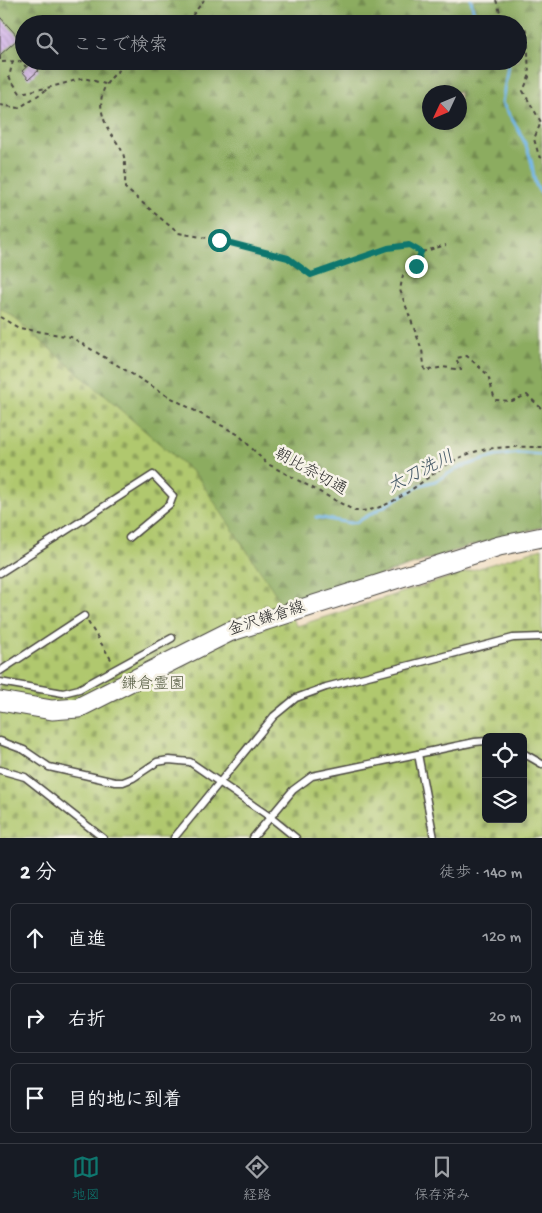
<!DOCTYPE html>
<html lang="ja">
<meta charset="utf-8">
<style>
body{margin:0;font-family:"Gochi Hand","Klee One",sans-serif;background:#20242c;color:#f1f3f6}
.controls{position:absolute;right:15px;bottom:15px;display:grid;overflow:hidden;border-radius:8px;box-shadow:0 2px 12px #0003}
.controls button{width:45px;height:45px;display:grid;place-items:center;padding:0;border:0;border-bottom:1px solid #363941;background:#171b24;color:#f1f3f6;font:25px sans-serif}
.compass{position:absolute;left:422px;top:85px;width:45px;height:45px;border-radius:50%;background:#171b24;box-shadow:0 2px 12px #0003;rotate:226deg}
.stop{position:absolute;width:15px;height:15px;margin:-11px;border:4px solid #0f766e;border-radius:50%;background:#fff}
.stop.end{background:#0f766e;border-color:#fff;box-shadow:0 1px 5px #0008}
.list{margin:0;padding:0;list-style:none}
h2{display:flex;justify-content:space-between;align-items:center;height:65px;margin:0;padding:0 20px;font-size:21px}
h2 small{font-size:16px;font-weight:400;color:#9ea1a6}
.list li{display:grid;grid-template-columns:32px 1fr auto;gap:15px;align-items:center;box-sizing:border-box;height:70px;margin:0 10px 10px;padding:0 10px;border:1px solid #363941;border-radius:8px}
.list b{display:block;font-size:19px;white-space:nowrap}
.list em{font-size:16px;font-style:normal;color:#9ea1a6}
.icon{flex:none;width:28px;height:28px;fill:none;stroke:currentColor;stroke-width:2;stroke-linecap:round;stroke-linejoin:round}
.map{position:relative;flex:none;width:542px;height:838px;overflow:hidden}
.search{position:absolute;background:#171b24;box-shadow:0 2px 12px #0003;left:15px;right:15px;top:15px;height:55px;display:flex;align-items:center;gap:12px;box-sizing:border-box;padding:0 18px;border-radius:28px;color:#9ea1a6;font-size:19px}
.sheet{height:305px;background:#171b24}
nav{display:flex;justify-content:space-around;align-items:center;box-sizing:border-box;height:70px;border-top:1px solid #363941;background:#171b24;font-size:14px;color:#9ea1a6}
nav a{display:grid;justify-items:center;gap:2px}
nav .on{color:#0f766e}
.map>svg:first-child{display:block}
.forest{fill:url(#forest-firs);stroke:#5c6c46;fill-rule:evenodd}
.cemetery{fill:url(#cemetery-stones);stroke:#6e7a4c;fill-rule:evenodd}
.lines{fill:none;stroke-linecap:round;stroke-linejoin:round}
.stream{stroke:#71b6e8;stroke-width:3}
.building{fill:url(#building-back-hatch)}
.lane-casing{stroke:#494641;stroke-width:9}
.secondary-casing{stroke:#494641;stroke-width:21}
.path{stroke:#494641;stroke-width:2;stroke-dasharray:4 4;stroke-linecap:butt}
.lane{stroke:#fff;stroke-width:6}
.secondary{stroke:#fff;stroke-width:19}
.route{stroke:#0f766e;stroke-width:6}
.labels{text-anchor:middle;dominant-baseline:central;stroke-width:5;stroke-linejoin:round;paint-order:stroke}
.street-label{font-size:16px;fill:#2b2b2b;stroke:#f7f3e8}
.park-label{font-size:16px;fill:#535a3f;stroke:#f7f3e8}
.water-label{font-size:18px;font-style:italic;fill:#405564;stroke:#f7f3e8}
</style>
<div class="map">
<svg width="542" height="838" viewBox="0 0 542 838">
<defs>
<pattern id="forest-firs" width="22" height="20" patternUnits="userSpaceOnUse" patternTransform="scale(1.25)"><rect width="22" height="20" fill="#8cac61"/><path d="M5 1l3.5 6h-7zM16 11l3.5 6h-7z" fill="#738c50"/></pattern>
<pattern id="cemetery-stones" width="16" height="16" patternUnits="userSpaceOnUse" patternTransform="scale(1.25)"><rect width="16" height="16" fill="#b0c86e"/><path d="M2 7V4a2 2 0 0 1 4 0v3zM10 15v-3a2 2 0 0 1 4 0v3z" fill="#8fa35b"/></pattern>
<pattern id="building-back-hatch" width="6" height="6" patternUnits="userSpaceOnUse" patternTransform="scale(1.25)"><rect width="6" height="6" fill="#ceacea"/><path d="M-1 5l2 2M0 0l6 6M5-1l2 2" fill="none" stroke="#a78cbe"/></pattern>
</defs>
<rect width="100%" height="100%" fill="#f7f3e8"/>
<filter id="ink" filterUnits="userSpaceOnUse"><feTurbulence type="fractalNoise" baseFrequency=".02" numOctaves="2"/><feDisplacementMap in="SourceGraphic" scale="10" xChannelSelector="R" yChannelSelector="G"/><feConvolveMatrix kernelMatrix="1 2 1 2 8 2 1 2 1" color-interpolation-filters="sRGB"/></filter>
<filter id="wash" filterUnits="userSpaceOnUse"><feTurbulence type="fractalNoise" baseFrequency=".0096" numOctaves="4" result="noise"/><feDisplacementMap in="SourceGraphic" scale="20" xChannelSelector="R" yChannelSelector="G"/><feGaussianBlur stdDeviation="1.12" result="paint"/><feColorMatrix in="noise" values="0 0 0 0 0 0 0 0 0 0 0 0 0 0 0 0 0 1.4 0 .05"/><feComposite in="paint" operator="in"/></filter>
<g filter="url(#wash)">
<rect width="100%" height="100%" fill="#f2ddbf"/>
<!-- forest -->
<path class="forest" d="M 0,0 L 542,0 L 542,527 L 470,546 L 266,612 L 0,354 ZM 24,24 L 518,24 L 518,61 L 24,61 ZM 430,92 L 460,92 L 460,122 L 430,122 Z"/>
<!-- cemetery -->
<path class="cemetery" d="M 0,309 L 12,316 L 197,476 L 297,626 L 542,548 L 542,838 L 0,838 ZM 486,737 L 523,737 L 523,819 L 486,819 Z"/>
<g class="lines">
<!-- stream -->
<g class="stream">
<polyline points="471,0 474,14 481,24"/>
<path d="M 505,61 L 508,65 L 502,103 C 514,122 528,143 532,165 C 534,176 534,187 542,194"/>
<polyline points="316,517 350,523 357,522 407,493 424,484 435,481 460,467 496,456 520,453 542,455"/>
</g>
</g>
<g id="blocks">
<!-- building -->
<g class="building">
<polygon points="0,17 19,38 0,55"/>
<polygon points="32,62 39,70 29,79 22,71"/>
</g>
</g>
</g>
<g filter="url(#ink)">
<use href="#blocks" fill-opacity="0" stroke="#494641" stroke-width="1"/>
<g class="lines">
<!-- lane casing -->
<g class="lane-casing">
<g id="lane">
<polyline points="0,573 153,475 173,496 170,504 129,538"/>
<polyline points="0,671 84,616"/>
<polyline points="0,682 63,693 79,689 172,638"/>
<polyline points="0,741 24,750 49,767 115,782 123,782 133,778 157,762 169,760 190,762 270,817 296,838"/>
<polyline points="523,753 542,764"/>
<polyline points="418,754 434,838"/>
<polyline points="0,770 25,777 103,838"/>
<polyline points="174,838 274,716 296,698 326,687 513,638 542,637"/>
<polyline points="253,838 293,790 312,776 475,742 486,741"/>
</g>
</g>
<!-- secondary casing -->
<g class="secondary-casing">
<polyline id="secondary" points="0,701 52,710 78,708 229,632 499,546 542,537"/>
</g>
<!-- path -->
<g class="path">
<polyline points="496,0 501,15 516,24"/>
<polyline points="179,24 192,16 204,0"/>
<polyline points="518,25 527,30 529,77 523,91 541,122 534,139 539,156 542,158"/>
<polyline points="0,56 0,62 21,61 26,67"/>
<polyline points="13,61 9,77 20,93 51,87 84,78 105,84"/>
<path d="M 133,61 C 105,77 93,96 107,127 C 112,137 122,147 124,157 C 126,167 125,179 125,188 L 178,233 L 219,240 L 287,258 L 311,275 L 388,248 L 409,245 L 421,252 L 416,266 L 403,275 L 400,290 L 422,350 L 425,371 L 443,367 L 461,370 L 456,358 L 467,356 L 488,375 L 495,400 L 512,401 L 527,395 L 542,409"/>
<polyline points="0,105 19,108 49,88"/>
<polyline points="422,252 446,245"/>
<path d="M 0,317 L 19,328 L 71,337 L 168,396 L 239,435 L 266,463 L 355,511 C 397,513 429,469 466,455 C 490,445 517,447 542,447"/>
<polyline points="88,622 112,661"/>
</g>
<!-- lane -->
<use href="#lane" class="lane"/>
<!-- secondary -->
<use href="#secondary" class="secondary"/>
</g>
</g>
<g class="lines" filter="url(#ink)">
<!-- route -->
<polyline class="route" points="219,240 288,258 311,275 388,248 409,245 421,252 416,266"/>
</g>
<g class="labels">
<!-- street labels -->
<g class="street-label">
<text transform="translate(310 473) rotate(29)">朝比奈切通</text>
<text transform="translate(267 620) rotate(-18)">金沢鎌倉線</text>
</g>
<!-- park labels -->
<g class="park-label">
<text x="153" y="685">鎌倉霊園</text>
</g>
<!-- water labels -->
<g class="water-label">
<text transform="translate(421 473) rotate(-27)">太刀洗川</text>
</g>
</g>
</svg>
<div class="controls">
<button><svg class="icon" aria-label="locate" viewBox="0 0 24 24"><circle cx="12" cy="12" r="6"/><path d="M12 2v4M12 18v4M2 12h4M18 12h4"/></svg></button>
<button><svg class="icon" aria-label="layers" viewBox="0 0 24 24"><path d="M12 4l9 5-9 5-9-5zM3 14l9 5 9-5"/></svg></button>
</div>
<svg class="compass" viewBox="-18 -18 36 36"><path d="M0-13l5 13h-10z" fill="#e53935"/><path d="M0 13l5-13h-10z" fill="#9ea1a6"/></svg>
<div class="stop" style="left:219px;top:240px"></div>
<div class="stop end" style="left:416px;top:266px"></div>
<div class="search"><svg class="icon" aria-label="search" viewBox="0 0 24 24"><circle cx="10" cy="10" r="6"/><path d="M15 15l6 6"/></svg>ここで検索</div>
</div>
<section class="sheet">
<h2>2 分<small>徒歩 · 140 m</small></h2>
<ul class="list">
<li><svg class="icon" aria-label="ahead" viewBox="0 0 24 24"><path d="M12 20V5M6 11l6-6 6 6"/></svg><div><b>直進</b></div><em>120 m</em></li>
<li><svg class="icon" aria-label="right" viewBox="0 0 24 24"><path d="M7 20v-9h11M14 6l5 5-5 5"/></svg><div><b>右折</b></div><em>20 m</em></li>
<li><svg class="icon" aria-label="arrive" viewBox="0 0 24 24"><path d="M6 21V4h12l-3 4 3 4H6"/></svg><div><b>目的地に到着</b></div></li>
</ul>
</section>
<nav>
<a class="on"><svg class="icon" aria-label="map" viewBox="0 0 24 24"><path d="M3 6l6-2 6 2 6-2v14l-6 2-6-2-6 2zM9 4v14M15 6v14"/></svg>地図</a>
<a><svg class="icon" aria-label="directions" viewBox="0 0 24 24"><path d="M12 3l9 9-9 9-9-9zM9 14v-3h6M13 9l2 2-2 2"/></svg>経路</a>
<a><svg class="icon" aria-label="saved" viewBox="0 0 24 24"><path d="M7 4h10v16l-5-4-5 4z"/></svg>保存済み</a>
</nav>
